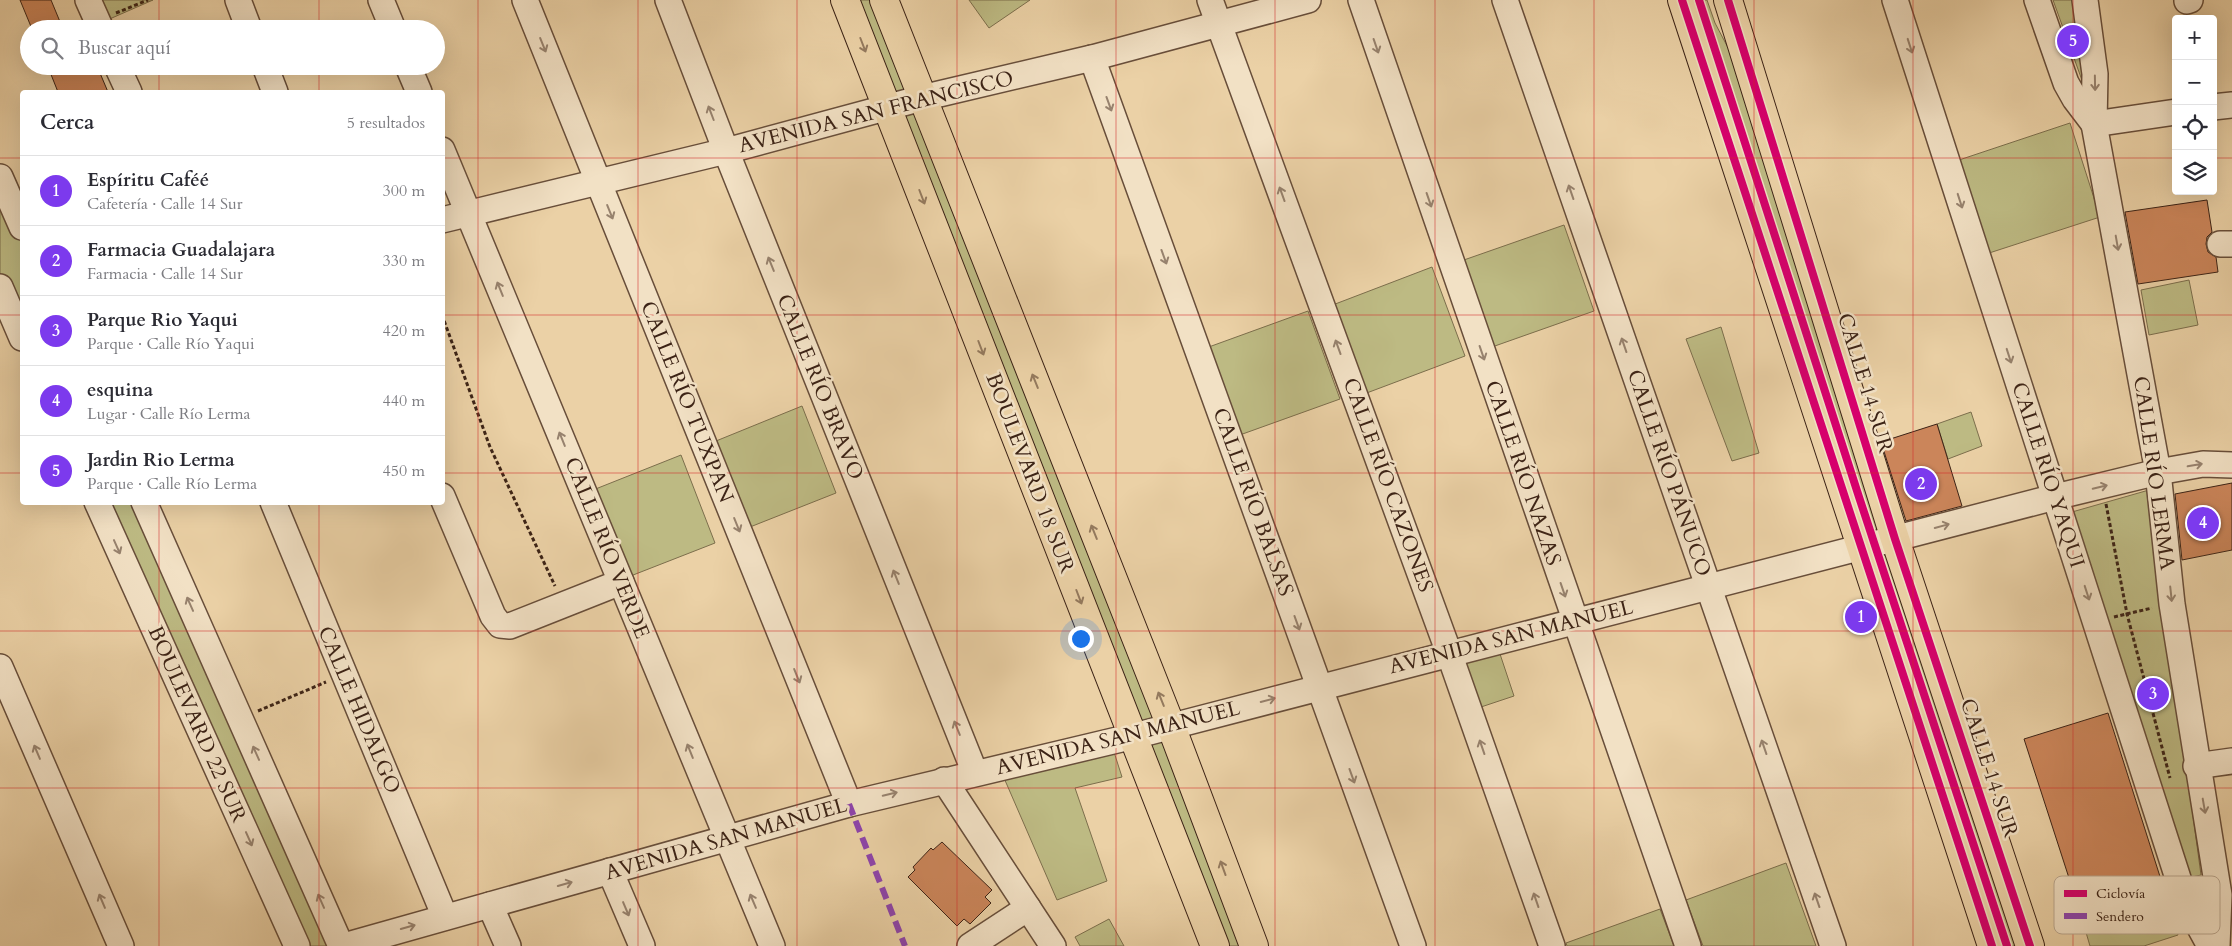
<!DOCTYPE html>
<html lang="es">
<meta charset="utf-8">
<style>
body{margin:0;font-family:Cardo,serif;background:#f7f7f7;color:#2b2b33}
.controls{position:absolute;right:15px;top:15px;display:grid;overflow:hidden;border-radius:5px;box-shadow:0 5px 20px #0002}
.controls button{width:45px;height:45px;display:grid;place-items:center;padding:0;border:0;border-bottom:1px solid #e1e1e2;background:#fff;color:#2b2b33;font:25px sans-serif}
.you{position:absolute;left:1080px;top:638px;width:18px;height:18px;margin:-12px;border:4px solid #fff;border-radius:50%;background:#1a73e8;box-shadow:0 0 0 8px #1a73e833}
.badge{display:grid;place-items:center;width:32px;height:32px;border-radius:50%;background:#7c3aed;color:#fff;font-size:16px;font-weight:700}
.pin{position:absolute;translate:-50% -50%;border:2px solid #fff;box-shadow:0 1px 5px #0006}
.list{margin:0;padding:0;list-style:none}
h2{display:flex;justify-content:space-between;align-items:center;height:65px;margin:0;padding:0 20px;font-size:21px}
h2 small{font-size:16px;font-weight:400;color:#7c7c81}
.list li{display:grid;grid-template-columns:32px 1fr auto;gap:15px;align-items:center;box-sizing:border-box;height:70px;padding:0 20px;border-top:1px solid #e1e1e2}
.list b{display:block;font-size:19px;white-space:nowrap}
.list p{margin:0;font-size:16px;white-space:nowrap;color:#7c7c81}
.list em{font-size:16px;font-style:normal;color:#7c7c81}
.icon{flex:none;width:28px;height:28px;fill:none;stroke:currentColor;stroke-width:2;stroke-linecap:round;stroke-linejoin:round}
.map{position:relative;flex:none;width:2232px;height:946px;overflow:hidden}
.search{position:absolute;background:#fff;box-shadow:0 5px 20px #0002;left:20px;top:20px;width:425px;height:55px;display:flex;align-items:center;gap:12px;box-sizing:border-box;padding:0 18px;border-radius:28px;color:#7c7c81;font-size:19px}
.panel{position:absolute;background:#fff;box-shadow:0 5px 20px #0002;left:20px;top:90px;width:425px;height:415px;border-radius:5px}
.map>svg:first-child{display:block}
.green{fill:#bdba83;stroke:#7c6e4c}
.building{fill:#cb855a;stroke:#3c2316}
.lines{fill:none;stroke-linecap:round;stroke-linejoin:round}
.minor-casing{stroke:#684e3a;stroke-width:28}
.major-casing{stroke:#3c2316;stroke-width:30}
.path{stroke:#3c2316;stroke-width:3;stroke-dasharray:4 2.5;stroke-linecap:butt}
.minor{stroke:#f2e1c5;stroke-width:25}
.major{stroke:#ebd1a6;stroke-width:28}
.quiet{stroke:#8e44ad;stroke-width:6;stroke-dasharray:12 6;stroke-linecap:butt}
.cycleway-casing{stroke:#f2e1c5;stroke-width:11}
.cycleway{stroke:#d6006c;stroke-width:8}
.oneway{stroke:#97826e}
.oneway2{stroke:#947a5e}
.grid{fill:none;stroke:#d62828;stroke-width:1;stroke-opacity:0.55}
.labels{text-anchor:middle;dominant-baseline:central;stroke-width:5;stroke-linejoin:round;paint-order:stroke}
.street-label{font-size:21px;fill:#3c2316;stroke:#f2e1c5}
.key{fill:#f2e1c5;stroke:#bba890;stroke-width:1}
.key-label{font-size:14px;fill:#3c2316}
</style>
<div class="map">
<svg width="2232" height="946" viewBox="0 0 2232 946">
<rect width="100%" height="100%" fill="#ebd1a6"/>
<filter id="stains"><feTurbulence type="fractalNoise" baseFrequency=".004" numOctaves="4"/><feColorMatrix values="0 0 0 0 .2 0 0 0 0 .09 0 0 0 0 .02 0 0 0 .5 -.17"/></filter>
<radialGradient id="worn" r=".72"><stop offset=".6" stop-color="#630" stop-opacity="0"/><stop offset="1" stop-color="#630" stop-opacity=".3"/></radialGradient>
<!-- green -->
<g class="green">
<polygon points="95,0 153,0 105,21"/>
<polygon points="845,0 884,0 1254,946 1215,946"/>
<polygon points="969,0 1030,0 989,28"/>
<polygon points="1697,0 1707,0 1715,23 1735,61 1884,528 1870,532"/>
<polygon points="2053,0 2073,0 2083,83"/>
<polygon points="2070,123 2100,217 1983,255 1953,162"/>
<polygon points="0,177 22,227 22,338 0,287"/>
<polygon points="1564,225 1594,311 1492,347 1461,261"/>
<polygon points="1432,267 1465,356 1364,394 1330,306"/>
<polygon points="2189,280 2198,325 2149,335 2141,290"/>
<polygon points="1308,311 1340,399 1237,436 1206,348"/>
<polygon points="1721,327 1759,453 1732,461 1686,339"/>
<polygon points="802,406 836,493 750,527 716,441"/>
<polygon points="1971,412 1982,446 1948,459 1937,424"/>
<polygon points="681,455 715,543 628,577 593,490"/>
<polygon points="2149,490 2201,875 2187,878 2072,512"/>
<polygon points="97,503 145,503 341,946 297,946"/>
<polygon points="1890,550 2021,946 2011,946 1879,554"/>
<polygon points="1497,645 1514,696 1469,711 1452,660"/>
<polygon points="1114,752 1122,777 1075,788 1107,881 1057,900 1004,778"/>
<polygon points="1786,863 1816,946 1703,946 1686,900"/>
<polygon points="2163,886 2178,935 2144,946 2090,946 2080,912"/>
<polygon points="1660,909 1674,946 1567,946 1566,943"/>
<polygon points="1109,919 1124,946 1080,946 1075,937"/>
</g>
<!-- building -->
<g class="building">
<polygon points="20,0 51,0 63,29 32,29"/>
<polygon points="63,66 97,66 108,92 58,92 50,72"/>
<polygon points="2207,200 2212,232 2207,237 2206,244 2208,252 2216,257 2218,272 2138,284 2125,212"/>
<polygon points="1937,424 1962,506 1906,521 1881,442"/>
<polygon points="2232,483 2232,550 2182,560 2175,494"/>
<polygon points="2108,713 2163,886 2080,912 2024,739"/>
<polygon points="942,842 992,890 985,897 991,903 970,924 964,919 957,926 908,877 915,870 913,867 931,848 933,850"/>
</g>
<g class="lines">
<!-- minor casing -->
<g class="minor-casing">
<g id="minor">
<polyline points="88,0 101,29"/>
<polyline points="238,0 249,29"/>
<polyline points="381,0 393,29"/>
<polyline points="525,0 849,804"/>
<polyline points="668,0 726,151 975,773"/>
<polyline points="1210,0 1449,653 1552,946"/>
<polyline points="1361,0 1688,946"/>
<polyline points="1505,0 1833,946"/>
<polyline points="1895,0 2185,900 2210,946"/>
<polyline points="2037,0 2066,83 2075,99 2094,124 2176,112"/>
<polyline points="2085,0 2095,74 2094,124 2158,472 2172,604 2219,895 2217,946"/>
<polyline points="2187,1 2190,0"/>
<polyline points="1092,58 1413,946"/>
<polyline points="117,66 129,92"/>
<polyline points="265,66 275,92"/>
<polyline points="408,66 419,92"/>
<polyline points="2213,107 2232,105"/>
<polyline points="442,150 772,946"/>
<polyline points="0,177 22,227"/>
<polyline points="442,220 726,151 922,98 1092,58 1308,0"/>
<polyline points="2220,244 2232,244"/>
<polyline points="0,287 22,338"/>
<polyline points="442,496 493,616 500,625 510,626 621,582"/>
<polyline points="97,502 297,946"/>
<polyline points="144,502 341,946"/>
<polyline points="273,502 445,917"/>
<polyline points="0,667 121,946"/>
<polyline points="2196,766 2232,761"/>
<polyline points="944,780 1053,946"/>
<polyline points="610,871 642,946"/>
<polyline points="490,905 508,946"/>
<polyline points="344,946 849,804 1134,736 2055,497 2158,472 2203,464 2232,465"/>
<polyline points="970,946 1028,908"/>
</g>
</g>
<!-- major casing -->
<g class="major-casing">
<g id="major">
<polyline points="845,0 1215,946"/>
<polyline points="884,0 1171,726 1254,946"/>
<polyline points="1682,0 1992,946"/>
<polyline points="1728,0 1895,539 2030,946"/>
</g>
</g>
<!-- path -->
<g class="path">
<polyline points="116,13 148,0"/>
<polyline points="442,315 490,447 555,586"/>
<polyline points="2106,504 2127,614 2170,778"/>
<polyline points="2114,617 2152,608"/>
<polyline points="258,711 326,682"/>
</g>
<!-- minor -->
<use href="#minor" class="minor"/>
<!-- major -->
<use href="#major" class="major"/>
<!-- quiet -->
<polyline class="quiet" points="849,804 905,946"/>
<!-- cycleway casing -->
<g class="cycleway-casing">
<g id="cycleway">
<polyline points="1682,0 1992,946"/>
<polyline points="1699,0 1859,497 2007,946"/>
<polyline points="1728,0 1895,539 2030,946"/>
</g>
</g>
<!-- cycleway -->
<use href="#cycleway" class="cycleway"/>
</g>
<!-- one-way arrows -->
<defs><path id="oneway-shaft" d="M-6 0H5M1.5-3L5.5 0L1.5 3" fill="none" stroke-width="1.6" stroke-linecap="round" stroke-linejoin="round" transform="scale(1.25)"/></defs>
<g class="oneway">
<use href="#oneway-shaft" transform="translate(543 45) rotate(68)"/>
<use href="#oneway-shaft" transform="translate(1376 46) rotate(71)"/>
<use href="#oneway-shaft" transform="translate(1910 46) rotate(72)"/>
<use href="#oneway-shaft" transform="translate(2095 83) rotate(89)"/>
<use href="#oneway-shaft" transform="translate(1109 104) rotate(70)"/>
<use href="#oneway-shaft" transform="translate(711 113) rotate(-111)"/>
<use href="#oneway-shaft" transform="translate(1571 192) rotate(-109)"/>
<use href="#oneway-shaft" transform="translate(1282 194) rotate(-110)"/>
<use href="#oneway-shaft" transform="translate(1429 200) rotate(71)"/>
<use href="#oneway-shaft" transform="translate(1960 201) rotate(72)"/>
<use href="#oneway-shaft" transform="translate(610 212) rotate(68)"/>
<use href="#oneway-shaft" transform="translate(2117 243) rotate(80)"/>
<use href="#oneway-shaft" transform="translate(1164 257) rotate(70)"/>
<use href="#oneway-shaft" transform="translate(771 264) rotate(-112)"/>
<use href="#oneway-shaft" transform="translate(500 289) rotate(-112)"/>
<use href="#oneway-shaft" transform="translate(1624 345) rotate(-109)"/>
<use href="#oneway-shaft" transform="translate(1338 347) rotate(-110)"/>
<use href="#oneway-shaft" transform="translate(1482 353) rotate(71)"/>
<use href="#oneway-shaft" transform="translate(2009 356) rotate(72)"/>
<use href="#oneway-shaft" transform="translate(562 439) rotate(-112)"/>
<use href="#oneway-shaft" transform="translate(2195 465) rotate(-10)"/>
<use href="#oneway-shaft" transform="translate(2100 487) rotate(-13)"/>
<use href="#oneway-shaft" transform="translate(737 525) rotate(68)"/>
<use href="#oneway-shaft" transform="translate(1942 526) rotate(-15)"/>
<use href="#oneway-shaft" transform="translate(117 547) rotate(66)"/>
<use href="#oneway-shaft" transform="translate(896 577) rotate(-112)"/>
<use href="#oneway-shaft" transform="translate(1563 590) rotate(71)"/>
<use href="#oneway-shaft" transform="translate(2087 593) rotate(72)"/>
<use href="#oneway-shaft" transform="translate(2171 594) rotate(84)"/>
<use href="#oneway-shaft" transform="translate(190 604) rotate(-114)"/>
<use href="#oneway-shaft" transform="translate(1297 623) rotate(70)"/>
<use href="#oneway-shaft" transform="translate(797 676) rotate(68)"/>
<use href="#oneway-shaft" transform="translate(1268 700) rotate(-15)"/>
<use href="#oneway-shaft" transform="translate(957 728) rotate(-112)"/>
<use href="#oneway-shaft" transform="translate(1482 747) rotate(-109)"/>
<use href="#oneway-shaft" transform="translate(1764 747) rotate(-109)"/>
<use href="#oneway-shaft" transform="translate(690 751) rotate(-112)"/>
<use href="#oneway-shaft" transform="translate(37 752) rotate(-113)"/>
<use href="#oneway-shaft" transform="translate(256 753) rotate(-114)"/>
<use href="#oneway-shaft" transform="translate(1352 776) rotate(70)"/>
<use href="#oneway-shaft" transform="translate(890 794) rotate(-14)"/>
<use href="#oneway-shaft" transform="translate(2204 806) rotate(80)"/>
<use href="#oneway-shaft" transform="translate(249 839) rotate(66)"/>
<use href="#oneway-shaft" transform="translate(565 884) rotate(-16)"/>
<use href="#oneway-shaft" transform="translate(1536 900) rotate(-109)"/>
<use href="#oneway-shaft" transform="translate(1817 900) rotate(-109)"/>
<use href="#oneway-shaft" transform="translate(102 901) rotate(-113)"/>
<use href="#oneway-shaft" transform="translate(321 901) rotate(-114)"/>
<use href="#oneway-shaft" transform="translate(753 901) rotate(-113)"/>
<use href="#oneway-shaft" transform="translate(626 909) rotate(67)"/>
<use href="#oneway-shaft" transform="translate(408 927) rotate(-16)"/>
</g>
<g class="oneway2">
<use href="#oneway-shaft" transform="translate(863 45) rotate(69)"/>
<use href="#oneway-shaft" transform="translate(922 197) rotate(69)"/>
<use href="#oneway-shaft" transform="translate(981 348) rotate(69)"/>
<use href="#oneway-shaft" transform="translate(1035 381) rotate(-112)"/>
<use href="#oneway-shaft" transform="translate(1094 532) rotate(-112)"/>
<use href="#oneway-shaft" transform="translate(1079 597) rotate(69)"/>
<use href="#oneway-shaft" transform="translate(1161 699) rotate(-112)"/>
<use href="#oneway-shaft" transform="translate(1223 868) rotate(-110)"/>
</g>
<!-- grid -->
<path class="grid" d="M 159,0 L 159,29M 319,0 L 319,29M 478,0 L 478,946M 638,0 L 638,946M 797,0 L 797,946M 957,0 L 957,946M 1116,0 L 1116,946M 1275,0 L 1275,946M 1435,0 L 1435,946M 1594,0 L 1594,946M 1754,0 L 1754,946M 1913,0 L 1913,946M 2073,0 L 2073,946M 159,66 L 159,92M 319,66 L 319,92M 0,158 L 22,158M 442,158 L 2176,158M 2213,158 L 2232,158M 0,315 L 22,315M 442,315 L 2232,315M 0,473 L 22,473M 442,473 L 2232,473M 159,502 L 159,946M 319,502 L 319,946M 0,631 L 2232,631M 0,788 L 2232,788"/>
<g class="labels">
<!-- street labels -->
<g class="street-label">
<text transform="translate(876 112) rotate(-14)">AVENIDA SAN FRANCISCO</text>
<text transform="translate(1865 383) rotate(73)">CALLE 14 SUR</text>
<text transform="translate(820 387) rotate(68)">CALLE RÍO BRAVO</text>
<text transform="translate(687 402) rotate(68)">CALLE RÍO TUXPAN</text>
<text transform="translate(1030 473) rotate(69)">BOULEVARD 18 SUR</text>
<text transform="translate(1523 473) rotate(71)">CALLE RÍO NAZAS</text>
<text transform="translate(1669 473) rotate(71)">CALLE RÍO PÁNUCO</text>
<text transform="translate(2154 473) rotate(82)">CALLE RÍO LERMA</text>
<text transform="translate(2048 475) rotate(72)">CALLE RÍO YAQUI</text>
<text transform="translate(1388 485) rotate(70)">CALLE RÍO CAZONES</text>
<text transform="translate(1253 502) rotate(70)">CALLE RÍO BALSAS</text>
<text transform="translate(607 548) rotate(68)">CALLE RÍO VERDE</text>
<text transform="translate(1511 637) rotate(-14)">AVENIDA SAN MANUEL</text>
<text transform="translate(359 710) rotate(67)">CALLE HIDALGO</text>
<text transform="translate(197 724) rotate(66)">BOULEVARD 22 SUR</text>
<text transform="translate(1118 738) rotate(-14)">AVENIDA SAN MANUEL</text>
<text transform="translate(1989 768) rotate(72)">CALLE 14 SUR</text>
<text transform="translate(726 839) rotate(-16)">AVENIDA SAN MANUEL</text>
</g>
</g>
<!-- legend -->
<rect x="2054" y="876" width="166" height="58" rx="8" class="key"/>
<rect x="2064" y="890" width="23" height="7" fill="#d6006c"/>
<rect x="2064" y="913" width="23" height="6" fill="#8e44ad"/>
<g class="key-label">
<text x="2096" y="898">Ciclovía</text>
<text x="2096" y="921">Sendero</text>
</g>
<rect width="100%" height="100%" filter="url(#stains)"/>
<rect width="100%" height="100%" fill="url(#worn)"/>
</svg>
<div class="controls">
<button>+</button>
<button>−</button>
<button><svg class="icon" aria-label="locate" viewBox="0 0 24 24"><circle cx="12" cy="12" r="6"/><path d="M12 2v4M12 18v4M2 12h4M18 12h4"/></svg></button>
<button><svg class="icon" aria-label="layers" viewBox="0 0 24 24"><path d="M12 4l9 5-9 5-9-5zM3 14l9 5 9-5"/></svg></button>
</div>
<div class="you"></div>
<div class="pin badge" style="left:1861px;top:617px">1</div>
<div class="pin badge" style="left:1921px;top:484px">2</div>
<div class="pin badge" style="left:2153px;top:694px">3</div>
<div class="pin badge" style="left:2203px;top:523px">4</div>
<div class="pin badge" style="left:2073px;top:41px">5</div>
<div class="search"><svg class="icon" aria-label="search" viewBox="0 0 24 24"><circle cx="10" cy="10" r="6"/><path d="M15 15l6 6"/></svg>Buscar aquí</div>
<section class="panel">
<h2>Cerca<small>5 resultados</small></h2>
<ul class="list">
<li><span class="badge">1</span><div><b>Espíritu Caféé</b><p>Cafetería · Calle 14 Sur</p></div><em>300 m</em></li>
<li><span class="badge">2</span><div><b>Farmacia Guadalajara</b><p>Farmacia · Calle 14 Sur</p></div><em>330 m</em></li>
<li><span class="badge">3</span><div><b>Parque Rio Yaqui</b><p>Parque · Calle Río Yaqui</p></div><em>420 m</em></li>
<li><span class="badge">4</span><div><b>esquina</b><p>Lugar · Calle Río Lerma</p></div><em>440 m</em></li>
<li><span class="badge">5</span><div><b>Jardin Rio Lerma</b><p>Parque · Calle Río Lerma</p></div><em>450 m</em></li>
</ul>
</section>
</div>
